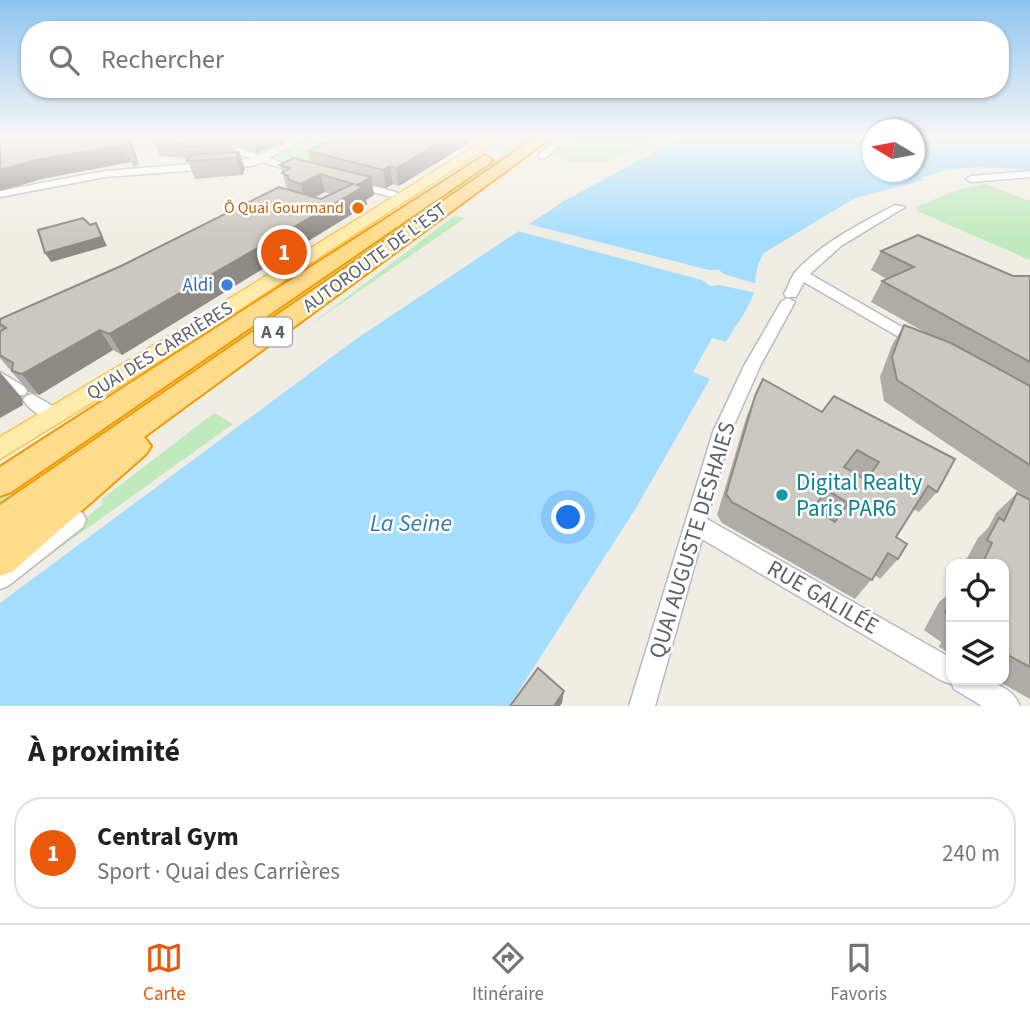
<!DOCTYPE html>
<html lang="fr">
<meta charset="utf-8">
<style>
body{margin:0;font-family:"Source Sans 3",sans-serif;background:#f6f6f6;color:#202124}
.controls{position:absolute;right:21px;bottom:21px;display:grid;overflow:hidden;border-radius:14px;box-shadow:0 2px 5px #0004}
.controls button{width:63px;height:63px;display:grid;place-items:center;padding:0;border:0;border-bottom:2px solid #e0e0e0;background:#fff;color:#202124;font:35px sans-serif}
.compass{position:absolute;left:862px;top:119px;width:63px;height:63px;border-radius:50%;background:#fff;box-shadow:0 2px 5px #0004;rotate:280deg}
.you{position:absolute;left:569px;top:518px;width:24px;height:24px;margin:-18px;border:5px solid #fff;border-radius:50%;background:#1a73e8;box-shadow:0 0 0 10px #1a73e833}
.badge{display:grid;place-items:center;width:46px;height:46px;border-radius:50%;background:#ea580c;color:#fff;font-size:23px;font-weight:700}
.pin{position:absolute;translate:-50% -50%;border:4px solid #fff;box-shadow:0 2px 7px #0006}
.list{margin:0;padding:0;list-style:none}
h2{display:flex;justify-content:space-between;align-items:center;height:91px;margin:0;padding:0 28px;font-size:30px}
h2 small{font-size:23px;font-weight:400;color:#757577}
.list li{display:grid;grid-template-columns:46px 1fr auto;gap:21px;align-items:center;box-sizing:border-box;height:112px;margin:0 14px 14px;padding:0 14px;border:2px solid #e0e0e0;border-radius:28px}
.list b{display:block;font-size:26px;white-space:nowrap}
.list p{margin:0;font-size:23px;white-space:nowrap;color:#757577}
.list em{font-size:23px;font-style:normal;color:#757577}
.icon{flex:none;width:38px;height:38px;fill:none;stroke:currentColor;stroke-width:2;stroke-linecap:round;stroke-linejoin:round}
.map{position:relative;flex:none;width:1030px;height:706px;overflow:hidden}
.search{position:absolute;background:#fff;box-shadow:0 2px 5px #0004;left:21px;right:21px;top:21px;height:77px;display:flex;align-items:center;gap:18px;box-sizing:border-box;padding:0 24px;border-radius:28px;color:#757577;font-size:26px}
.sheet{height:217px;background:#fff}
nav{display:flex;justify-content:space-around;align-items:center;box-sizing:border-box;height:98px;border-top:2px solid #e0e0e0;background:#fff;font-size:19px;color:#757577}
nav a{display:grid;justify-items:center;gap:4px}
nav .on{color:#ea580c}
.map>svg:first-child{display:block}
.green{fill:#c0eabe}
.water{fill:#a5ddff}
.pier{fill:#f0ede4}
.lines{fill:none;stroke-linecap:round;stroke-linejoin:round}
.minor-casing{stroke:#b7bbbf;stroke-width:3}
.major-casing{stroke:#ffc34e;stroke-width:3}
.highway-casing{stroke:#f49a00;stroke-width:4}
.minor{fill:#fff;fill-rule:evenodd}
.major{fill:#ffecaa;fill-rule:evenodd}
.highway{fill:#ffdb8c;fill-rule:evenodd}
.wall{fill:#afaba6;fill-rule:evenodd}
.shaded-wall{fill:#8e8b87}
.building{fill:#cbc7c1;stroke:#8e8b87;stroke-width:2;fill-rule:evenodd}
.food-dot{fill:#e8710a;stroke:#fff;stroke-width:2.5}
.shop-dot{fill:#3f7fe0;stroke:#fff;stroke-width:2.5}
.culture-dot{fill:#0f9aa8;stroke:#fff;stroke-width:2.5}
.labels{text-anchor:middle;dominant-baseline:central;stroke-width:5;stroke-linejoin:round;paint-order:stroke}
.far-food-label{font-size:16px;fill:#c56008;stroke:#fff;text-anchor:end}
.shield{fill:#fff;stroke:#8d9094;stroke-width:2}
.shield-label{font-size:18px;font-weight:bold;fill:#5c6166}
.street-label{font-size:19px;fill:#5c6166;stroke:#fff}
.shop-label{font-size:19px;fill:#366cbe;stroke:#fff;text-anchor:end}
.near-culture-label{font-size:23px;fill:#0d838f;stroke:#fff;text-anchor:start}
.near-street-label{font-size:23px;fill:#5c6166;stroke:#fff}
.near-water-label{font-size:24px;font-style:italic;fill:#347ab3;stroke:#fff}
</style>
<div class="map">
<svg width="1030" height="706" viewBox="0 0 1030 706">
<rect width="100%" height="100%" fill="#f0ede4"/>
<!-- green -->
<g class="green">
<polygon points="308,138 328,142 338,138 311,167 273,157"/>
<polygon points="528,138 534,138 150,405 0,505 0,498"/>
<path d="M 575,138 L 655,138 C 623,160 589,172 551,155 Z"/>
<polygon points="985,184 1030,201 1030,260 917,211 916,207 957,190"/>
<polygon points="454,216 465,218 306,328"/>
<polygon points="214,413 233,424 15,580 14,575 102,505 102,499"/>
</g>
<!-- water -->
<path class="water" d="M 681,138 L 872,138 L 872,172 L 914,172 L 915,138 L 1030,138 L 1030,170 C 993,167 957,163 921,178 L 924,180 L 855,198 L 764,253 C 755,267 757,275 754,291 C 751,307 734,327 726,342 L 712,338 L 693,372 L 710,379 L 636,508 L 509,706 L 0,706 L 0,603 L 356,339 L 564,201 Z"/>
<!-- pier -->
<polygon class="pier" points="524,223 709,270 719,270 724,274 757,284 757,293 719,285 710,286 702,280 514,230"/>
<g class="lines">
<!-- minor casing -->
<g class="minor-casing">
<g id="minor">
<polygon points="191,138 204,138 260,155 295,138 305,138 269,158 303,170 298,173 262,162 252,166 105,177 0,197 0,191 105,171 253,159"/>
<polygon points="560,138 570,138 545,158 539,158 539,154"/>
<polygon points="1030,171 1030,177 971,182 966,179 971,176"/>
<polygon points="354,181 396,192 397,194 392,197 350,186 350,182"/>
<path d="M 895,205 L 905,207 L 841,246 L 810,274 L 921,338 L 924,342 L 916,347 L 804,282 L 796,297 L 786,297 L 784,294 C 788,287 792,275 796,271 C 823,242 860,224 895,205 Z"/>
<path d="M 788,298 L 795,302 L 760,366 L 731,432 L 707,519 L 951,658 L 951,680 C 976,680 1009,679 1020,706 L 982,706 L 954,689 L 952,684 L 942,681 L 702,539 L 655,706 L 629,706 L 713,432 L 744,366 L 781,302 Z"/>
<polygon points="0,372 25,387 27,391 25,395 13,395 0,386"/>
<path d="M 32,394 L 56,408 L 59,413 L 56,418 C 44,421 30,410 23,400 L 26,396 Z"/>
<polygon points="76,511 83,513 86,520 83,527 8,586 0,589 0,564 69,513"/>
</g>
</g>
<!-- major casing -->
<g class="major-casing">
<polygon id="major" points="488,138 502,138 185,345 0,459 0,437 171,335"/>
</g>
<!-- highway casing -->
<g class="highway-casing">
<g id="highway">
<polygon points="535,138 551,138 144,437 151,446 146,454 12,572 0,576 0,505"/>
<polygon points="485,155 493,160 490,163 11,492 0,496 0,467"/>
</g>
</g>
<!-- minor -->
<use href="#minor" class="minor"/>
<!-- major -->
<use href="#major" class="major"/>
<!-- highway -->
<use href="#highway" class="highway"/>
</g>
<!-- wall -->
<g class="wall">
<polygon points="131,138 139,166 133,166 131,162 46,178"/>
<polygon points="152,138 293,138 257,153 234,145 245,169 242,175 195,179 188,162 187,162 185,158 160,156"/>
<path d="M 336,138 L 477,138 L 399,186 L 393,184 L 386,188 L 372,185 L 374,195 L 366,200 L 367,205 L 122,355 L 113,350 L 39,395 L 29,392 L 0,358 L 0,331 L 1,330 L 0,328 L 0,319 L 121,266 L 287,189 L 280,165 L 311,163 L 308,151 ZM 325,192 L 331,194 L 321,199 L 314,197 Z"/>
<polygon points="881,251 1013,276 1030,276 1030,699 996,680 1004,680 1004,564 970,564 971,562 966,560 978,538 988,528 996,513 1017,493 1029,499 884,401 880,377 892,345 904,325 928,334 871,302 882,281 887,279 871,270"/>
<polygon points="755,396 937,492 919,512 913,509 896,537 898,559 880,579 875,575 855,599 722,523 717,515 746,418"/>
<polygon points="951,592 951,654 939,647 941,642 924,630 939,602"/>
</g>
<!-- shaded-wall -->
<g class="shaded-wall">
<polygon points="128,138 131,138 139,166 131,149"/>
<polygon points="253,138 293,138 257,153"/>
<polygon points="448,138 477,138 399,186 396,168"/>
<polygon points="129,144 124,149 131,162 46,178 0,191 0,170 36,160"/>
<polygon points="239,152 245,169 242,175 236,158"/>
<polygon points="390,166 393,184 386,188 383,170"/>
<polygon points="320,174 325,192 306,202 301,184"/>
<polygon points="371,177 374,195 366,200 367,205 122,355 109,334"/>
<polygon points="96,223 107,246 51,262 45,253"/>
<polygon points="100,330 113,350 39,395 22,374"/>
<polygon points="0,372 22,398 23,405 0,418"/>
<polygon points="564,691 562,703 560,706 554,706"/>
</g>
<!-- building -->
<g class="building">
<polygon points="0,138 128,138 131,149 124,149 129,144 36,160 0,170"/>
<polygon points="152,138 218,138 234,143 180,147 184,143 154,141"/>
<polygon points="336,138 448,138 396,168 390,166 383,170 308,151"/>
<polygon points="239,152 236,158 187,161 191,155"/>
<polygon points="293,158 371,177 357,185 363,187 109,334 100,330 22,374 12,371 13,363 0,355 0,331 6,328 0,324 0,319 121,266 279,187 321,199 353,184 320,174 301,184 289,180 288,176 282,173 290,168 280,165"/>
<polygon points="83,218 90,225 96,223 102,237 45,253 38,230"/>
<polygon points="918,235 1013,276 1030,276 1030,362 882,281 914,267 881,251"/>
<polygon points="904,325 951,343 1030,386 1030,465 897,380 892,357"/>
<path d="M 763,379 L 822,412 L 834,396 L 955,459 L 937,492 L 928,486 L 896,537 L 907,544 L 898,559 L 888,553 L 872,580 L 732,502 L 726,494 L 755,396 ZM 857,450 L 879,462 L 866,480 L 844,467 ZM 827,490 L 848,503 L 835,522 L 813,508 Z"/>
<polygon points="1017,493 1030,500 1030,667 1004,653 1004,564 982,564 992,543 987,540 999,518 1004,521"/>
<polygon points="951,601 951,616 945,612"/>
<polygon points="538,668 564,691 554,706 510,706"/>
</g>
<!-- sky -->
<linearGradient id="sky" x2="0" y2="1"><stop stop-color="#8dc4f1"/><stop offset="0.58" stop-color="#f8f7f3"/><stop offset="1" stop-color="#f8f7f3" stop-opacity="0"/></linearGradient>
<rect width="1030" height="237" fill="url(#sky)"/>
<!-- markers -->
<circle class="food-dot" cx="358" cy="208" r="7"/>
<circle class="shop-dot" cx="227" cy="285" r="7"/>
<circle class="culture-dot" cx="782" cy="495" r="7"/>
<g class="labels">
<!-- far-food labels -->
<g class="far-food-label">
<text x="344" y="208">Ô Quai Gourmand</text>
</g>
<!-- shield labels -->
<rect class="shield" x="254" y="317.5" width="38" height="29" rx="5"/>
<g class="shield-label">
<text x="273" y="332">A 4</text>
</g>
<!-- street labels -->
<g class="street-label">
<text transform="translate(375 258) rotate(-36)">AUTOROUTE DE L’EST</text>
<text transform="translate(160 351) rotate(-32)">QUAI DES CARRIÈRES</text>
</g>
<!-- shop labels -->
<g class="shop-label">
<text x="213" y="285">Aldi</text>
</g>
<!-- near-culture labels -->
<g class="near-culture-label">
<text x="796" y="482">Digital Realty<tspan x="796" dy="26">Paris PAR6</tspan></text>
</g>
<!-- near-street labels -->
<g class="near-street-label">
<text transform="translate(692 540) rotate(-73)">QUAI AUGUSTE DESHAIES</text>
<text transform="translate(823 597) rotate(30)">RUE GALILÉE</text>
</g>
<!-- near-water labels -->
<g class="near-water-label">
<text x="411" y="523">La Seine</text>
</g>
</g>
</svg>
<div class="controls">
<button><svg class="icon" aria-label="locate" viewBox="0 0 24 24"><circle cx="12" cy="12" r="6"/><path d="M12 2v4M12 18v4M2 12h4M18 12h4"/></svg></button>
<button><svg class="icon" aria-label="layers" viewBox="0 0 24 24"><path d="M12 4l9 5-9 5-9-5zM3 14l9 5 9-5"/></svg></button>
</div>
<svg class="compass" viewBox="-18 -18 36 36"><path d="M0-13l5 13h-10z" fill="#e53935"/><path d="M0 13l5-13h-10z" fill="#757577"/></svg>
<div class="you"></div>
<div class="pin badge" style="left:284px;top:252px">1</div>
<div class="search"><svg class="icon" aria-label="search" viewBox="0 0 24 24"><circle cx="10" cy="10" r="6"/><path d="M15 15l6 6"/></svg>Rechercher</div>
</div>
<section class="sheet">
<h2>À proximité<small></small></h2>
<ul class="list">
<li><span class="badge">1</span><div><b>Central Gym</b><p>Sport · Quai des Carrières</p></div><em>240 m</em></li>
</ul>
</section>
<nav>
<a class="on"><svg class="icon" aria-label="map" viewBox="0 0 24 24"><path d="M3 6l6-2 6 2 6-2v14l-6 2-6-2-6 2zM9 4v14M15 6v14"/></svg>Carte</a>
<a><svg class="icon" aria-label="directions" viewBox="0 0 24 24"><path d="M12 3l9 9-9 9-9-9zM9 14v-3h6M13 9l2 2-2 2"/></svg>Itinéraire</a>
<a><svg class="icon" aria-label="saved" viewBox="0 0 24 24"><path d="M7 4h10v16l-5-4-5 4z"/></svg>Favoris</a>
</nav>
